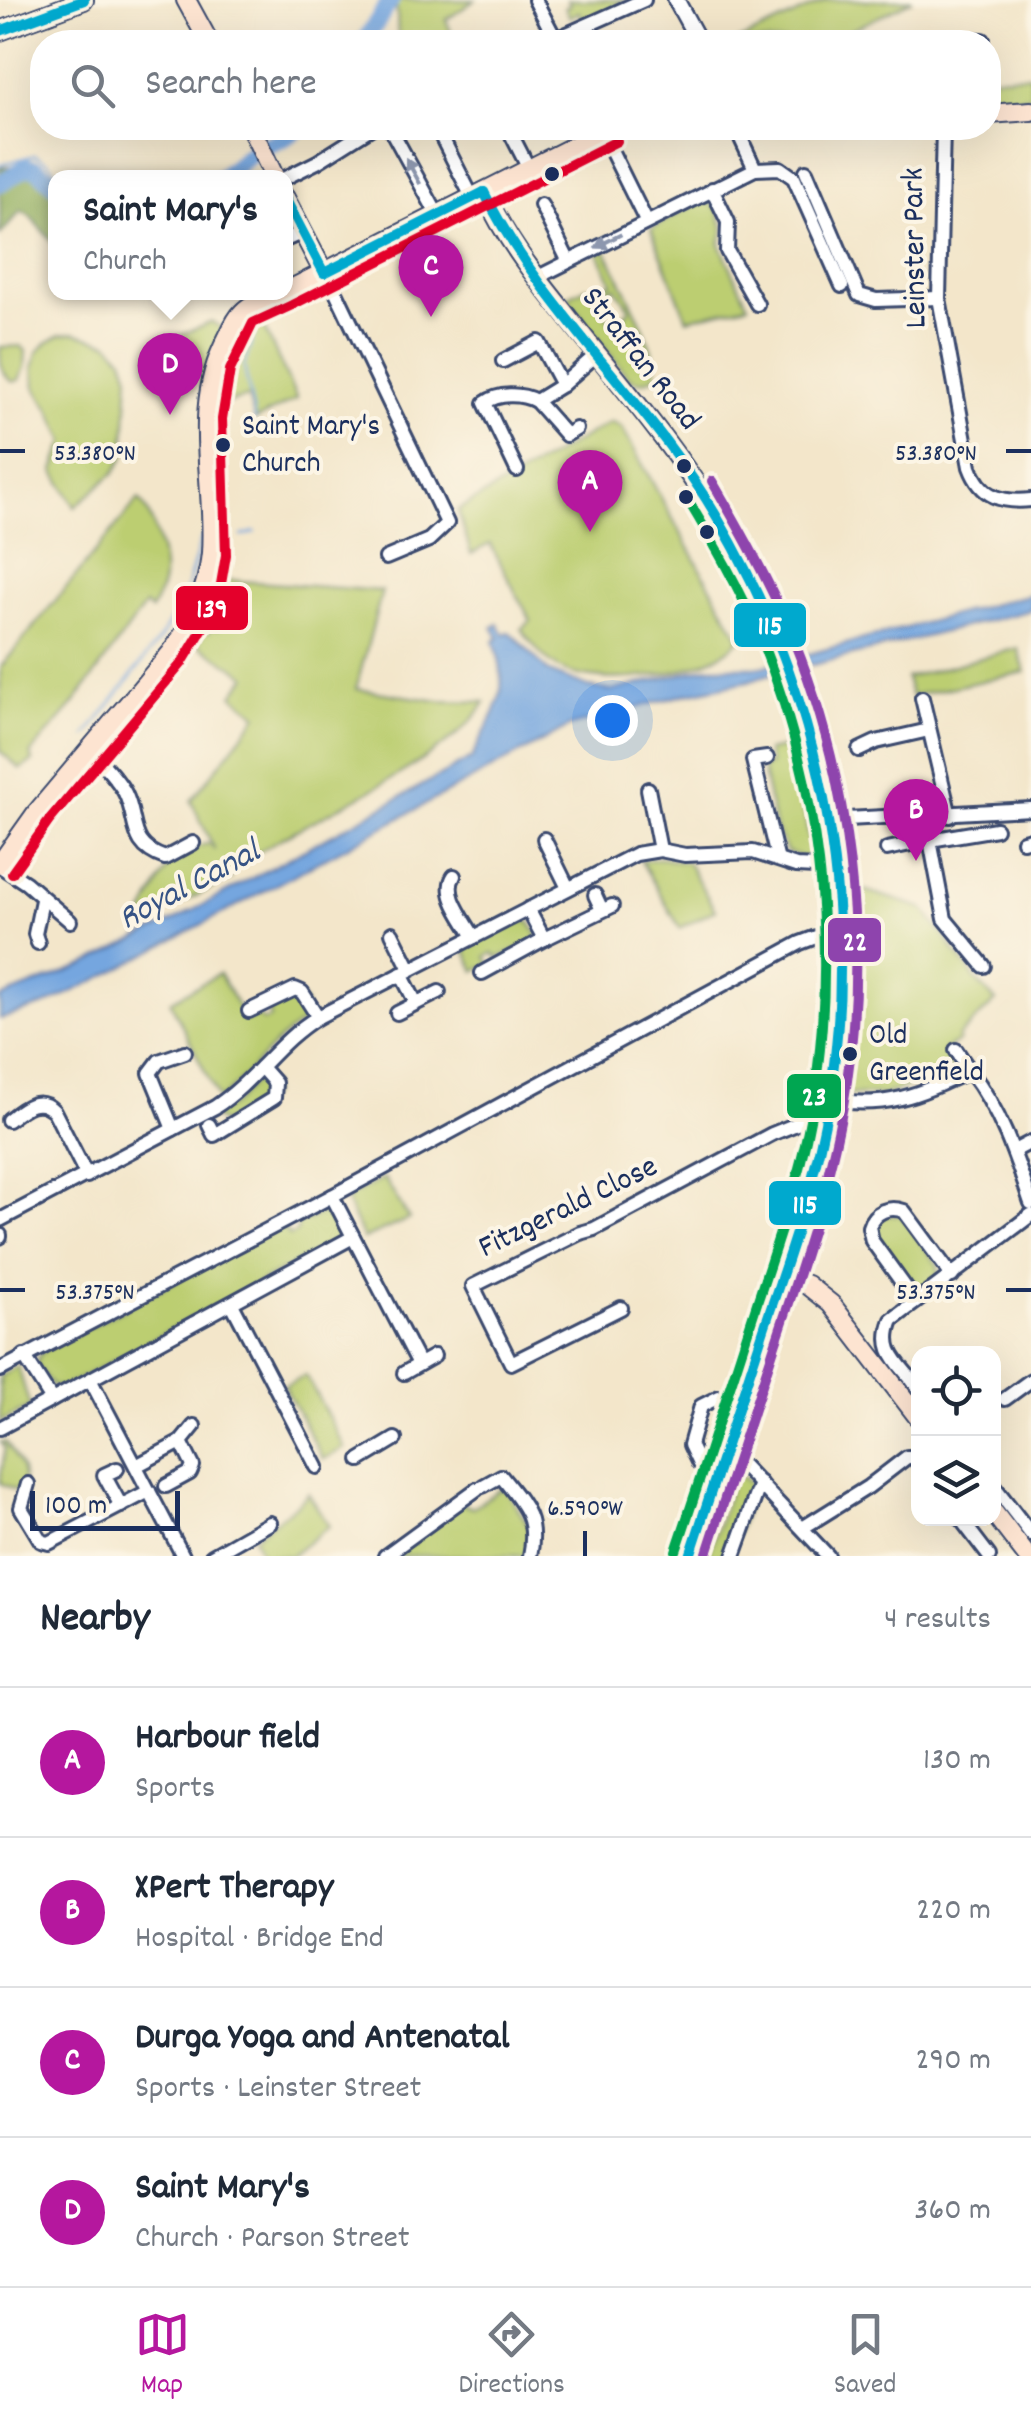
<!DOCTYPE html>
<meta charset="utf-8">
<style>
body{margin:0;font-family:Dekko,sans-serif;background:#f6f6f7;color:#1f2937}
.controls{position:absolute;right:30px;bottom:30px;display:grid;overflow:hidden;border-radius:20px;box-shadow:0 10px 40px #0002}
.controls button{width:90px;height:90px;display:grid;place-items:center;padding:0;border:0;border-bottom:2px solid #e0e1e3;background:#fff;color:#1f2937;font:50px sans-serif}
.scale{position:absolute;left:30px;bottom:25px;width:150px;box-sizing:border-box;padding-left:10px;border:5px solid #1b2f5e;border-top:0;font-size:28px;line-height:35px;white-space:nowrap;color:#1b2f5e;-webkit-text-stroke:8px #fcf5e5;paint-order:stroke}
.you{position:absolute;left:612px;top:720px;width:35px;height:35px;margin:-25px;border:8px solid #fff;border-radius:50%;background:#1a73e8;box-shadow:0 0 0 15px #1a73e833}
.badge{display:grid;place-items:center;width:65px;height:65px;border-radius:50%;background:#b5179e;color:#fff;font-size:32px;font-weight:700}
.pin{position:absolute;translate:-50% -82px;filter:drop-shadow(0 2px 5px #0008)}
.pin::after{content:'';position:absolute;top:52px;width:35px;height:30px;background:inherit;clip-path:polygon(0 0,100% 0,50% 100%)}
.popup{position:absolute;left:48px;top:170px;width:245px;height:130px;box-sizing:border-box;display:grid;place-content:center;border-radius:20px;background:#fff;filter:drop-shadow(0 2px 8px #0005);font-size:32px;white-space:nowrap;color:#747a83}
.popup b{font-size:38px;color:#1f2937}
.popup::after{content:'';position:absolute;left:50%;top:100%;margin-left:-20px;border:20px solid transparent;border-top-color:#fff}
.list{margin:0;padding:0;list-style:none}
h2{display:flex;justify-content:space-between;align-items:center;height:130px;margin:0;padding:0 40px;font-size:42px}
h2 small{font-size:32px;font-weight:400;color:#747a83}
.list li{display:grid;grid-template-columns:65px 1fr auto;gap:30px;align-items:center;box-sizing:border-box;height:150px;padding:0 40px;border-top:2px solid #e0e1e3}
.list b{display:block;font-size:38px;white-space:nowrap}
.list p{margin:0;font-size:32px;white-space:nowrap;color:#747a83}
.list em{font-size:32px;font-style:normal;color:#747a83}
.icon{flex:none;width:55px;height:55px;fill:none;stroke:currentColor;stroke-width:2;stroke-linecap:round;stroke-linejoin:round}
.map{position:relative;flex:none;width:1031px;height:1556px;overflow:hidden}
.search{position:absolute;background:#fff;box-shadow:0 10px 40px #0002;left:30px;right:30px;top:30px;height:110px;display:flex;align-items:center;gap:25px;box-sizing:border-box;padding:0 35px;border-radius:40px;color:#747a83;font-size:38px}
.sheet{height:730px;background:#fff}
nav{display:flex;justify-content:space-around;align-items:center;box-sizing:border-box;height:140px;border-top:2px solid #e0e1e3;background:#fff;font-size:28px;color:#747a83}
nav a{display:grid;justify-items:center;gap:5px}
nav .on{color:#b5179e}
.map>svg:first-child{display:block}
.green{fill:#bcce71;stroke:#6c7e68;stroke-width:2.5}
.forest{fill:#95b163;stroke:#587060;stroke-width:2.5}
.water{fill:#74a6df;stroke:#486a9e;stroke-width:2.5}
.lines{fill:none;stroke-linecap:round;stroke-linejoin:round}
.stream{stroke:#74a6df;stroke-width:2.5}
.river{stroke:#74a6df;stroke-width:18}
.minor-casing{stroke:#3b4a6e;stroke-width:18}
.tertiary-casing{stroke:#3b4a6e;stroke-width:20}
.secondary-casing{stroke:#3b4a6e;stroke-width:22}
.minor{stroke:#fff;stroke-width:12}
.tertiary{stroke:#fff;stroke-width:15}
.secondary{stroke:#fde4d1;stroke-width:18}
.bus-1-casing{stroke:#fcf5e5;stroke-width:18}
.bus-2-casing{stroke:#fcf5e5;stroke-width:18}
.bus-3-casing{stroke:#fcf5e5;stroke-width:18}
.bus-4-casing{stroke:#fcf5e5;stroke-width:18}
.bus-1{stroke:#00a9ce;stroke-width:10}
.bus-2{stroke:#8e44ad;stroke-width:10}
.bus-3{stroke:#00a651;stroke-width:10}
.bus-4{stroke:#e4002b;stroke-width:10}
.oneway{fill:#8d97ae}
.ticks{fill:none;stroke:#1b2f5e;stroke-width:4}
.bus-dot{fill:#1b2f5e;stroke:#fcf5e5;stroke-width:4}
.labels{text-anchor:middle;dominant-baseline:central;stroke-width:8;stroke-linejoin:round;paint-order:stroke}
.bus-label{font-size:30px;fill:#1b2f5e;stroke:#fcf5e5;text-anchor:start}
.street-label{font-size:32px;fill:#1b2f5e;stroke:#fcf5e5}
.water-label{font-size:35px;font-style:italic;fill:#365385;stroke:#fcf5e5}
.ticks-label{font-size:25px;text-anchor:middle;fill:#1b2f5e;stroke:#fcf5e5;stroke-width:8;stroke-linejoin:round;paint-order:stroke}
.line-badge{stroke:#fcf5e5;stroke-width:4}
.badge-label{font-size:28px;text-anchor:middle;font-weight:bold;fill:#fff}
</style>
<div class="map">
<svg width="1031" height="1556" viewBox="0 0 1031 1556">
<rect width="100%" height="100%" fill="#fcf5e5"/>
<filter id="ink" filterUnits="userSpaceOnUse"><feTurbulence type="fractalNoise" baseFrequency=".01" numOctaves="2"/><feDisplacementMap in="SourceGraphic" scale="20" xChannelSelector="R" yChannelSelector="G"/><feConvolveMatrix kernelMatrix="1 2 1 2 8 2 1 2 1" color-interpolation-filters="sRGB"/></filter>
<filter id="wash" filterUnits="userSpaceOnUse"><feTurbulence type="fractalNoise" baseFrequency=".0048" numOctaves="4" result="noise"/><feDisplacementMap in="SourceGraphic" scale="40" xChannelSelector="R" yChannelSelector="G"/><feGaussianBlur stdDeviation="2.25" result="paint"/><feColorMatrix in="noise" values="0 0 0 0 0 0 0 0 0 0 0 0 0 0 0 0 0 1.4 0 .05"/><feComposite in="paint" operator="in"/></filter>
<g filter="url(#wash)">
<rect width="100%" height="100%" fill="#f3e6ca"/>
<!-- green -->
<g class="green">
<path d="M 393,0 L 475,0 L 446,20 L 455,42 L 400,42 C 394,28 401,13 393,0 Z"/>
<polygon points="567,0 627,0 577,25 575,22 582,19 579,12 570,17 565,8 570,5"/>
<polygon points="827,0 913,0 827,42 736,42"/>
<polygon points="1031,75 1031,96 1000,99 989,105 989,77"/>
<polygon points="701,201 708,201 718,210 724,229 720,244 748,305 687,319 651,229"/>
<path d="M 605,249 C 618,276 661,352 655,377 C 644,382 636,384 627,376 L 567,297 L 587,287 L 609,320 L 627,316 L 625,313 L 630,309 L 615,287 L 606,291 L 604,287 L 612,282 L 598,253 Z"/>
<path d="M 261,311 L 261,321 L 297,399 L 255,420 L 248,397 L 216,405 C 221,372 230,330 261,311 Z"/>
<polygon points="212,322 224,329 207,371 180,384 172,378 169,386 154,364 154,346"/>
<polygon points="74,333 109,343 123,358 129,376 124,457 115,472 75,507 54,470 65,441 50,409 35,387 33,368 37,353 46,343 60,335"/>
<path d="M 21,346 L 26,351 L 25,368 L 19,380 L 13,382 C 1,375 0,361 0,347 Z"/>
<path d="M 611,422 L 622,428 L 740,639 C 709,676 601,690 559,668 C 543,659 532,643 521,629 L 531,621 L 490,544 L 471,554 L 458,510 Z"/>
<path d="M 139,499 C 153,515 165,558 163,579 C 162,591 156,600 151,610 L 145,605 L 73,705 L 31,753 L 33,761 L 20,769 L 0,751 L 0,668 Z"/>
<path d="M 226,580 L 382,591 L 356,689 L 440,701 L 485,702 C 458,753 333,809 280,839 C 262,849 245,862 228,873 L 231,879 L 144,921 L 144,913 L 175,853 L 210,843 L 215,850 L 191,801 L 258,715 L 233,695 L 247,676 L 197,644 L 202,636 L 202,629 L 209,632 L 212,627 L 218,629 L 219,624 L 207,616 L 210,610 L 216,613 L 218,608 L 212,606 L 215,597 L 223,594 Z"/>
<polygon points="1018,648 1025,672 911,696 906,678"/>
<polygon points="787,747 803,803 812,860 787,852 776,830 763,773 763,767 770,764 767,751"/>
<polygon points="661,858 688,863 715,910 680,928 641,861"/>
<path d="M 854,887 L 923,908 L 980,985 L 996,1001 L 958,1037 L 959,1041 L 947,1048 L 951,1070 L 944,1076 L 883,1095 L 846,1095 C 855,1026 858,956 854,887 Z"/>
<polygon points="521,921 530,922 537,934 534,942 498,958 493,953 486,957 490,964 475,971 465,949"/>
<path d="M 219,974 L 246,1020 L 257,1016 L 264,1021 L 270,1018 L 268,1009 L 285,999 L 298,996 L 304,1002 L 307,1020 C 271,1040 251,1075 219,1100 L 170,1001 Z"/>
<polygon points="256,1080 271,1084 271,1095 223,1124 212,1116 235,1103"/>
<polygon points="384,1178 409,1219 363,1239 347,1203 349,1197"/>
<polygon points="324,1213 330,1217 339,1240 64,1387 52,1386 37,1366 38,1357 44,1351 281,1225 290,1236 297,1232 298,1223"/>
<polygon points="883,1215 901,1215 938,1265 939,1277 926,1289 910,1285 875,1235 876,1224"/>
<polygon points="18,1366 30,1407 0,1422 0,1376"/>
<polygon points="306,1375 345,1448 323,1459 284,1386"/>
<path d="M 1,1442 L 6,1442 C 17,1460 29,1472 20,1492 L 0,1483 L 5,1448 Z"/>
<polygon points="739,1476 747,1479 753,1490 729,1556 708,1556 733,1479"/>
<polygon points="502,1488 507,1491 529,1526 526,1556 392,1556 461,1503 472,1508"/>
<path d="M 308,1493 L 329,1526 L 291,1556 L 263,1556 L 254,1538 C 271,1521 293,1512 308,1493 Z"/>
</g>
<!-- forest -->
<polygon class="forest" points="32,161 47,167 55,185 55,245 29,215 21,211 0,235 0,167 27,167"/>
<!-- water -->
<path class="water" d="M 1031,594 L 1031,610 L 813,665 L 805,663 L 748,681 L 686,694 L 571,726 L 117,970 L 45,1005 L 0,1019 L 0,998 L 82,966 L 179,918 L 472,758 C 493,710 513,698 494,641 L 499,638 L 493,627 L 498,624 L 504,634 L 509,632 L 514,636 L 549,672 L 588,687 L 612,691 L 709,667 L 761,667 Z"/>
<g class="lines">
<!-- stream -->
<g class="stream">
<polyline points="0,165 35,155 49,162 59,178"/>
<polyline points="236,165 237,178"/>
<polyline points="255,420 244,366 261,311"/>
<polyline points="242,536 255,532"/>
<polyline points="86,736 162,636 186,591 202,537"/>
</g>
<!-- river -->
<g class="river">
<polyline points="364,42 391,0"/>
<polyline points="221,178 256,150 282,139 299,128"/>
<polyline points="0,183 27,167 37,169 55,185"/>
</g>
</g>
</g>
<g filter="url(#ink)">
<g class="lines">
<!-- minor casing -->
<g class="minor-casing">
<g id="minor">
<polyline points="535,0 557,42"/>
<polyline points="942,39 983,40"/>
<polyline points="549,42 644,0"/>
<polyline points="390,128 437,214"/>
<polyline points="437,128 472,197"/>
<polyline points="508,128 528,167"/>
<polyline points="600,128 646,221"/>
<polyline points="736,128 755,169"/>
<path d="M 943,128 L 939,298 L 970,467 C 981,497 1001,503 1031,500"/>
<polyline points="806,171 859,295 876,300 939,298"/>
<polyline points="285,178 317,162 371,128"/>
<polyline points="712,189 728,222 727,251 757,304"/>
<polyline points="541,205 568,260"/>
<polyline points="285,240 303,232"/>
<polyline points="326,271 447,523 429,540 386,558"/>
<polyline points="536,278 755,169 780,168 794,178 842,286"/>
<polyline points="503,361 539,342 562,385"/>
<polyline points="576,429 566,435 536,401 562,385 596,355"/>
<path d="M 517,470 L 485,403 C 498,393 521,393 536,401"/>
<polyline points="922,698 950,816"/>
<path d="M 89,749 C 101,763 116,776 125,793 C 139,821 127,845 165,858 L 193,843"/>
<polyline points="859,750 876,742 929,730"/>
<polyline points="767,758 753,760 777,857"/>
<polyline points="648,789 660,850"/>
<polyline points="829,820 1031,809"/>
<polyline points="544,839 568,888"/>
<polyline points="1023,841 1031,839"/>
<polyline points="887,849 930,840 929,817"/>
<polyline points="0,866 26,883 70,921"/>
<path d="M 454,876 C 442,894 465,920 474,937"/>
<polyline points="595,895 602,910"/>
<polyline points="528,909 544,939 612,906"/>
<polyline points="392,933 410,969"/>
<polyline points="38,943 35,934 42,900"/>
<polyline points="984,966 945,919 930,840 996,829"/>
<polyline points="482,973 544,939"/>
<polyline points="401,974 416,1003"/>
<polyline points="249,1011 295,989 302,992 318,1017"/>
<polyline points="397,1013 439,992"/>
<polyline points="956,1050 970,1071"/>
<path d="M 829,1100 C 888,1109 917,1095 970,1071 C 1000,1110 1016,1157 1031,1203"/>
<path d="M 8,1120 C 23,1108 38,1095 54,1111 L 87,1176"/>
<polyline points="209,1125 214,1135 274,1098 275,1083 261,1067"/>
<polyline points="173,1129 150,1073 159,1061 185,1052"/>
<polyline points="1014,1151 1031,1142"/>
<polyline points="332,1196 419,1364"/>
<path d="M 0,1220 L 215,1107 C 254,1082 278,1041 318,1017 L 636,854 L 660,850 L 685,855 L 753,852 L 796,866 L 835,868"/>
<polyline points="0,1235 0,1237"/>
<path d="M 916,1302 L 872,1241 L 869,1227 C 874,1211 889,1206 904,1211 L 952,1276"/>
<polyline points="232,1304 317,1467"/>
<polyline points="621,1308 511,1363 473,1286 580,1233 594,1229 772,1134 799,1123 824,1126"/>
<polyline points="24,1356 52,1400 353,1237"/>
<polyline points="0,1370 332,1196 800,943 816,937 839,935"/>
<polyline points="404,1373 434,1356"/>
<polyline points="91,1381 183,1556"/>
<path d="M 918,1388 C 900,1363 879,1352 892,1320 L 1031,1215"/>
<polyline points="1005,1399 1031,1380"/>
<polyline points="0,1428 52,1400"/>
<polyline points="181,1442 194,1426"/>
<polyline points="722,1459 744,1467 828,1556"/>
<polyline points="360,1460 395,1439"/>
<polyline points="699,1464 690,1445 701,1406 719,1397 741,1403"/>
<polyline points="136,1466 181,1442 193,1466 190,1473 166,1486"/>
<polyline points="117,1469 104,1475 121,1506"/>
<polyline points="28,1484 21,1508 41,1541 49,1543 149,1491"/>
<path d="M 483,1486 L 501,1476 C 524,1505 538,1518 530,1556"/>
<polyline points="994,1486 1031,1534"/>
<polyline points="960,1518 989,1556"/>
<polyline points="804,1527 868,1487 907,1457 915,1457 918,1463"/>
<polyline points="212,1556 270,1523"/>
<polyline points="385,1556 477,1489"/>
<polyline points="734,1556 760,1483"/>
</g>
</g>
<!-- tertiary casing -->
<g class="tertiary-casing">
<polyline id="tertiary" points="676,0 699,42"/>
</g>
<!-- secondary casing -->
<g class="secondary-casing">
<g id="secondary">
<polyline points="186,0 209,42"/>
<polyline points="0,31 84,0"/>
<polyline points="988,114 1031,111"/>
<polyline points="251,128 275,178"/>
<path d="M 484,192 C 505,238 531,271 563,311 C 615,378 673,444 717,517 C 821,688 863,902 829,1100 C 815,1177 790,1251 765,1326 C 740,1402 715,1479 690,1556"/>
<polyline points="285,198 324,273"/>
<polyline points="285,292 610,128"/>
<path d="M 0,864 L 37,812 L 171,653 C 192,625 208,588 211,553 C 216,479 190,409 227,339 C 231,331 235,320 242,313 C 253,301 270,298 284,292"/>
<polyline points="782,1276 807,1285 831,1304 918,1417"/>
<polyline points="994,1513 1027,1556"/>
</g>
</g>
<!-- minor -->
<use href="#minor" class="minor"/>
<!-- tertiary -->
<use href="#tertiary" class="tertiary"/>
<!-- secondary -->
<use href="#secondary" class="secondary"/>
<!-- bus-1 casing -->
<g class="bus-1-casing">
<g id="bus-1">
<polyline points="0,31 84,0"/>
<path d="M 484,192 C 543,312 650,402 717,517 C 820,693 862,899 829,1100 C 817,1177 790,1252 765,1326 C 740,1402 715,1479 690,1556"/>
<polyline points="285,198 324,273"/>
<polyline points="324,273 484,192"/>
</g>
</g>
<!-- bus-2 casing -->
<g class="bus-2-casing">
<path id="bus-2" d="M 706,1556 C 728,1489 750,1421 772,1354 C 799,1273 828,1191 843,1106 C 871,946 851,772 786,622 C 765,573 739,527 712,481"/>
</g>
<!-- bus-3 casing -->
<g class="bus-3-casing">
<path id="bus-3" d="M 676,1551 C 704,1468 731,1384 758,1300 C 780,1233 804,1166 814,1096 C 838,941 819,783 760,637 C 740,588 713,542 686,497"/>
</g>
<!-- bus-4 casing -->
<g class="bus-4-casing">
<g id="bus-4">
<polyline points="292,305 617,141"/>
<polyline points="12,873 49,821 182,663 205,625 221,584 226,555 222,419 230,370 253,323 290,306"/>
</g>
</g>
<!-- bus-1 -->
<use href="#bus-1" class="bus-1"/>
<!-- bus-2 -->
<use href="#bus-2" class="bus-2"/>
<!-- bus-3 -->
<use href="#bus-3" class="bus-3"/>
<!-- bus-4 -->
<use href="#bus-4" class="bus-4"/>
</g>
<!-- one-way arrows -->
<defs><path id="oneway-solid" d="M-6-.8H1V-3.2L6.5 0L1 3.2V.8H-6Z" transform="scale(2.5)"/></defs>
<g class="oneway">
<use href="#oneway-solid" transform="translate(413 171) rotate(-119)"/>
<use href="#oneway-solid" transform="translate(608 241) rotate(153)"/>
</g>
</g>
<!-- ticks -->
<path class="ticks" d="M 0,451 L 25,451M 1006,451 L 1031,451M 0,1290 L 25,1290M 1006,1290 L 1031,1290M 585,1531 L 585,1556"/>
<!-- markers -->
<g class="bus-dot">
<circle cx="552" cy="174" r="9"/>
<circle cx="223" cy="445" r="9"/>
<circle cx="684" cy="466" r="9"/>
<circle cx="686" cy="497" r="9"/>
<circle cx="707" cy="532" r="9"/>
<circle cx="850" cy="1054" r="9"/>
</g>
<g class="labels">
<!-- bus labels -->
<g class="bus-label">
<text x="242" y="428">Saint Mary's<tspan x="242" dy="37">Church</tspan></text>
<text x="869" y="1037">Old<tspan x="869" dy="37">Greenfield</tspan></text>
</g>
<!-- street labels -->
<g class="street-label">
<text transform="translate(917 248) rotate(-91)">Leinster Park</text>
<text transform="translate(639 360) rotate(52)">Straffan Road</text>
<text transform="translate(569 1209) rotate(-26)">Fitzgerald Close</text>
</g>
<!-- water labels -->
<g class="water-label">
<text transform="translate(190 887) rotate(-28)">Royal Canal</text>
</g>
</g>
<g class="ticks-label">
<text x="95" y="460">53.380°N</text>
<text x="936" y="460">53.380°N</text>
<text x="95" y="1299">53.375°N</text>
<text x="936" y="1299">53.375°N</text>
<text x="585" y="1515">6.590°W</text>
</g>
<g class="line-badge">
<rect x="174" y="584" width="76" height="48" rx="10" fill="#e4002b"/>
<rect x="732" y="601" width="76" height="48" rx="10" fill="#00a9ce"/>
<rect x="826" y="916" width="57" height="48" rx="10" fill="#8e44ad"/>
<rect x="785" y="1072" width="58" height="48" rx="10" fill="#00a651"/>
<rect x="767" y="1179" width="76" height="48" rx="10" fill="#00a9ce"/>
</g>
<g class="badge-label">
<text x="212" y="617">139</text>
<text x="770" y="634">115</text>
<text x="855" y="950">22</text>
<text x="814" y="1105">23</text>
<text x="805" y="1213">115</text>
</g>
</svg>
<div class="controls">
<button><svg class="icon" aria-label="locate" viewBox="0 0 24 24"><circle cx="12" cy="12" r="6"/><path d="M12 2v4M12 18v4M2 12h4M18 12h4"/></svg></button>
<button><svg class="icon" aria-label="layers" viewBox="0 0 24 24"><path d="M12 4l9 5-9 5-9-5zM3 14l9 5 9-5"/></svg></button>
</div>
<div class="scale">100 m</div>
<div class="you"></div>
<div class="pin badge" style="left:590px;top:532px">A</div>
<div class="pin badge" style="left:916px;top:861px">B</div>
<div class="pin badge" style="left:431px;top:317px">C</div>
<div class="pin badge" style="left:170px;top:415px">D</div>
<div class="popup"><b>Saint Mary's</b>Church</div>
<div class="search"><svg class="icon" aria-label="search" viewBox="0 0 24 24"><circle cx="10" cy="10" r="6"/><path d="M15 15l6 6"/></svg>Search here</div>
</div>
<section class="sheet">
<h2>Nearby<small>4 results</small></h2>
<ul class="list">
<li><span class="badge">A</span><div><b>Harbour field</b><p>Sports</p></div><em>130 m</em></li>
<li><span class="badge">B</span><div><b>XPert Therapy</b><p>Hospital · Bridge End</p></div><em>220 m</em></li>
<li><span class="badge">C</span><div><b>Durga Yoga and Antenatal</b><p>Sports · Leinster Street</p></div><em>290 m</em></li>
<li><span class="badge">D</span><div><b>Saint Mary's</b><p>Church · Parson Street</p></div><em>360 m</em></li>
</ul>
</section>
<nav>
<a class="on"><svg class="icon" aria-label="map" viewBox="0 0 24 24"><path d="M3 6l6-2 6 2 6-2v14l-6 2-6-2-6 2zM9 4v14M15 6v14"/></svg>Map</a>
<a><svg class="icon" aria-label="directions" viewBox="0 0 24 24"><path d="M12 3l9 9-9 9-9-9zM9 14v-3h6M13 9l2 2-2 2"/></svg>Directions</a>
<a><svg class="icon" aria-label="saved" viewBox="0 0 24 24"><path d="M7 4h10v16l-5-4-5 4z"/></svg>Saved</a>
</nav>
